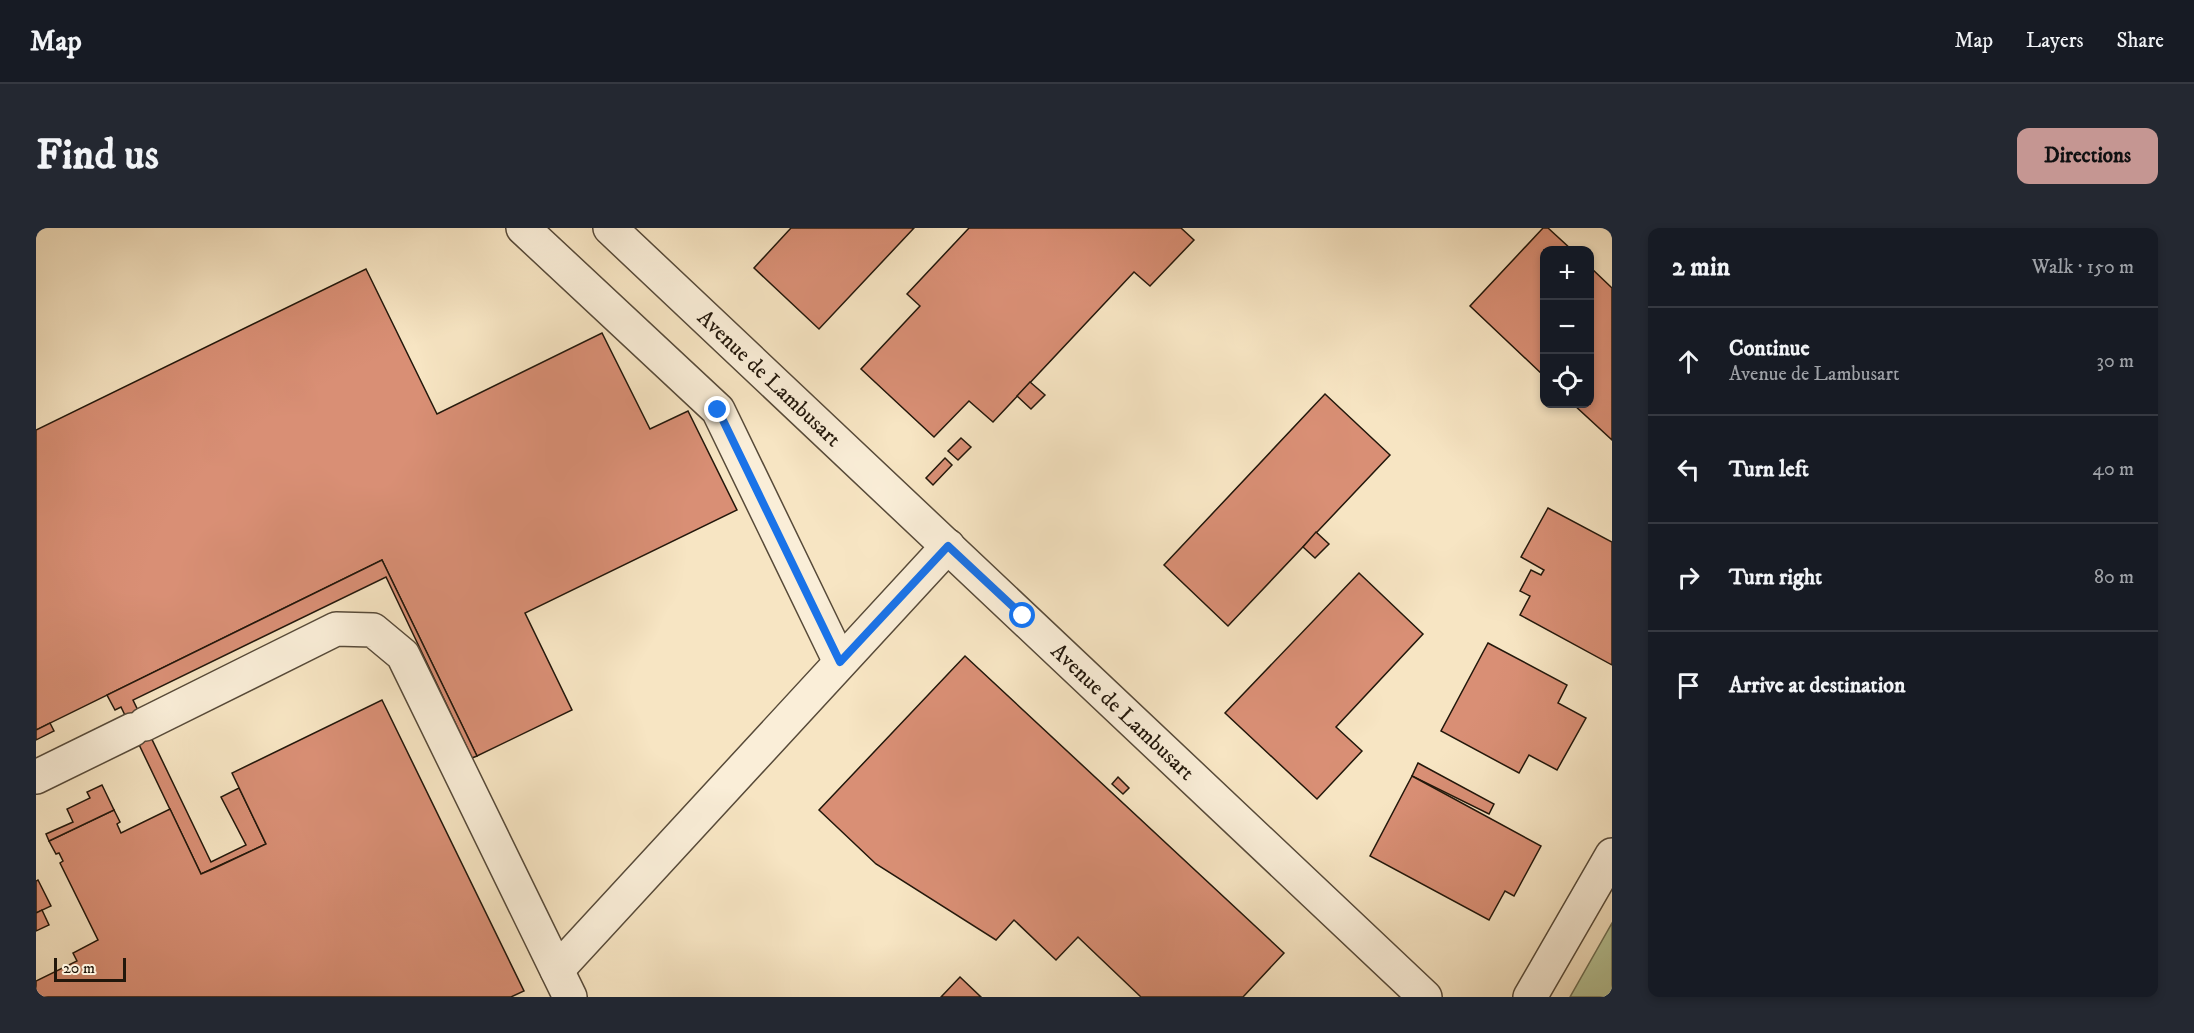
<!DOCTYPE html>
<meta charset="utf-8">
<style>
body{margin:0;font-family:"IM FELL DW Pica",serif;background:#242831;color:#f1f3f6}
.controls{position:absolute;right:18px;top:18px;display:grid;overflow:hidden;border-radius:12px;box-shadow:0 3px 9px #0003}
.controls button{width:54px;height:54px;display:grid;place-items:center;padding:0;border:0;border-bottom:2px solid #363941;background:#171b24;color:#f1f3f6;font:30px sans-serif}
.scale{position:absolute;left:18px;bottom:15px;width:72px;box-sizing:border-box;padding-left:6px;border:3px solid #22170b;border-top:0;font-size:16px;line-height:21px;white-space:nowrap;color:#22170b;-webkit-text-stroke:4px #faeed8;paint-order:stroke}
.stop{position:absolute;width:18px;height:18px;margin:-14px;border:4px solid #1a73e8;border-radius:50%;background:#fff}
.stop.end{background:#1a73e8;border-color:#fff;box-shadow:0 2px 6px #0008}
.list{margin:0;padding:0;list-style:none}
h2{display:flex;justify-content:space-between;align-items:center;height:78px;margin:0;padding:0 24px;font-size:26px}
h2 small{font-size:20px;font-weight:400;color:#9ea1a6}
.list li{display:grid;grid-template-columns:39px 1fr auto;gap:18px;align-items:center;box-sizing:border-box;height:108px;padding:0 24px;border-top:2px solid #363941}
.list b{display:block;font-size:22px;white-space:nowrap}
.list p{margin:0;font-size:20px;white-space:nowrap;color:#9ea1a6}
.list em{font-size:20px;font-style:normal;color:#9ea1a6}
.icon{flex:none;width:33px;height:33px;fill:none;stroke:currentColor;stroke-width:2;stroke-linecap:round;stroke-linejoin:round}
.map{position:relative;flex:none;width:1576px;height:769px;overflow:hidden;border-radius:12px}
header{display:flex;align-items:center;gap:36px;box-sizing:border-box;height:84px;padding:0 30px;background:#171b24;border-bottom:2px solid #363941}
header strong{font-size:28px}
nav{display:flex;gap:33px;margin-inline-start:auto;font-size:21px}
.intro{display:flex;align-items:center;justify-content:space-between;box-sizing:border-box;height:144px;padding:0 36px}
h1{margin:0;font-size:42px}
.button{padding:15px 27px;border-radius:12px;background:#c59692;color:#111;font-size:21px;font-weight:700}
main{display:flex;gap:36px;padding:0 36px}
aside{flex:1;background:#171b24;border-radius:12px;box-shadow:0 3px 9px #0003}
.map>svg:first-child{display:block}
.green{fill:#b7c698;stroke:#6c6e52;stroke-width:1.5}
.building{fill:#d98f75;stroke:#22170b;stroke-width:1.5}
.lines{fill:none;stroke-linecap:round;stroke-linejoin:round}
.minor-casing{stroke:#574a39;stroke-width:36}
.minor{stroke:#faeed8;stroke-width:33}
.route{stroke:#1a73e8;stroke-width:8}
.labels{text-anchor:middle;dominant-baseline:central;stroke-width:4.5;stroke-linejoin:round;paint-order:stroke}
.street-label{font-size:22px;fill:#22170b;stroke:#faeed8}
</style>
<header>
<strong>Map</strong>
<nav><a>Map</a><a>Layers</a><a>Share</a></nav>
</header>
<div class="intro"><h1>Find us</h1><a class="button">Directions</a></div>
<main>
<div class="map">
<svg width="1576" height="769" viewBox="0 0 1576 769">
<rect width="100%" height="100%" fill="#f7e5c3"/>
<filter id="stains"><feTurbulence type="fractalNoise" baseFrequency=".00333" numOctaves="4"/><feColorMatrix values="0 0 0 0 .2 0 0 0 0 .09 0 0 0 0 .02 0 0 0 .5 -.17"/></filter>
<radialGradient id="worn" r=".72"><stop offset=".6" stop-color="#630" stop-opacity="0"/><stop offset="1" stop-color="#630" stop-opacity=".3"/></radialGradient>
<!-- green -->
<polygon class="green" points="1576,695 1576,769 1534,769"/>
<!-- building -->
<g class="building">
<polygon points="755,0 878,0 783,101 718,40"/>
<polygon points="933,0 1145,0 1158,12 1114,58 1098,44 957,194 933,173 898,209 825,141 884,78 871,66"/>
<polygon points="1507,0 1512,0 1536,22 1508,22 1508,148 1434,78"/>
<polygon points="1554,39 1576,60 1576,212 1537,176 1554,176"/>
<polygon points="330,41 401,186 566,105 614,201 652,183 701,282 489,385 536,482 441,528 346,332 0,502 0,202"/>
<polygon points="994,154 1009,167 995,181 981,168"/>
<polygon points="1289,166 1354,227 1192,398 1128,337"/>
<polygon points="925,210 935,219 922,232 912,223"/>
<polygon points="909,230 916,237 897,257 890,250"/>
<polygon points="1512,280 1576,314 1576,437 1484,387 1494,368 1484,363 1495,342 1505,347 1508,342 1485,329"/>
<polygon points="1280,304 1293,316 1279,330 1267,319"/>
<polygon points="346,332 441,528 436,530 350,349 97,472 175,634 210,617 185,569 203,560 230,616 165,646 85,479 79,482 71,467"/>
<polygon points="1323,345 1387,406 1300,499 1326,523 1281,571 1189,485"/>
<polygon points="1452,415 1531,457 1522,475 1550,490 1521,542 1493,527 1483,545 1405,503"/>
<polygon points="929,428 1248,725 1207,769 1105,769 1042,709 1020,732 978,692 960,712 840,636 783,582"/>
<polygon points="346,472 488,763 475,769 0,769 0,753 41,733 37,725 62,712 24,635 27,633 23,625 20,626 13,613 78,582 84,594 81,596 85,605 134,581 165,646 179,640 230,616 196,545"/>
<polygon points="14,495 18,503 0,512 0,502"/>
<polygon points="1382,535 1458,576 1453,586 1376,548"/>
<polygon points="1376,548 1505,618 1478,668 1469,663 1453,692 1334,628"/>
<polygon points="1082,549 1093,560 1087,566 1076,556"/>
<polygon points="66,557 78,582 13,613 10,606 37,594 31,581 54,570 51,564"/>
<polygon points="2,652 15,678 0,685 0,653"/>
<polygon points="6,682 13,697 0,703 0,685"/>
<polygon points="924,749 945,769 905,769"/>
</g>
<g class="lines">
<!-- minor casing -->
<g class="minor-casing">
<g id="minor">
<polyline points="487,0 682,182 804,434"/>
<path id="s1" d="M 574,0 L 1389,769"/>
<polyline points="109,496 300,401 337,402 367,427 534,769"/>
<polyline points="0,549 96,502"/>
<polyline points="521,742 912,318"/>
<polyline points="1494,769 1576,627"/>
</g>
</g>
<!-- minor -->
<use href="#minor" class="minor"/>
</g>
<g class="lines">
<!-- route -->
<polyline class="route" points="682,182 804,434 912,318 987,388"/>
</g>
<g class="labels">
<!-- street labels -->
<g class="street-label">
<text stroke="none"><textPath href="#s1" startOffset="219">Avenue de Lambusart</textPath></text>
<text stroke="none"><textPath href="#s1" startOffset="705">Avenue de Lambusart</textPath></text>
</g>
</g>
<rect width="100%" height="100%" filter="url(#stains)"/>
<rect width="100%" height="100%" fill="url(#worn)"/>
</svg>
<div class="controls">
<button>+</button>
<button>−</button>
<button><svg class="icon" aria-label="locate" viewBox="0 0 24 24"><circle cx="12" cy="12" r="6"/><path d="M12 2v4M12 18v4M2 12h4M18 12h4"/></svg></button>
</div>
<div class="scale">20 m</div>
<div class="stop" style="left:987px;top:388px"></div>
<div class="stop end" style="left:682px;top:182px"></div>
</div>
<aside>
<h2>2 min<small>Walk · 150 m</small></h2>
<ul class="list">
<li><svg class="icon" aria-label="ahead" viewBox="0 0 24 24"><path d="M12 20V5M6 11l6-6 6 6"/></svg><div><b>Continue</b><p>Avenue de Lambusart</p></div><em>30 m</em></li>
<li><svg class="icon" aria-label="left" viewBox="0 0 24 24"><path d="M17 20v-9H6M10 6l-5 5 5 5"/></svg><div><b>Turn left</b></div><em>40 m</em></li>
<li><svg class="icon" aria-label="right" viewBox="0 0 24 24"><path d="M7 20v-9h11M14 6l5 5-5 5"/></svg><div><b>Turn right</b></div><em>80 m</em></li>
<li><svg class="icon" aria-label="arrive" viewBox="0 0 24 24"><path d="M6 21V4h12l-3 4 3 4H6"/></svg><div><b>Arrive at destination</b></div></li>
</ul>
</aside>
</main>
